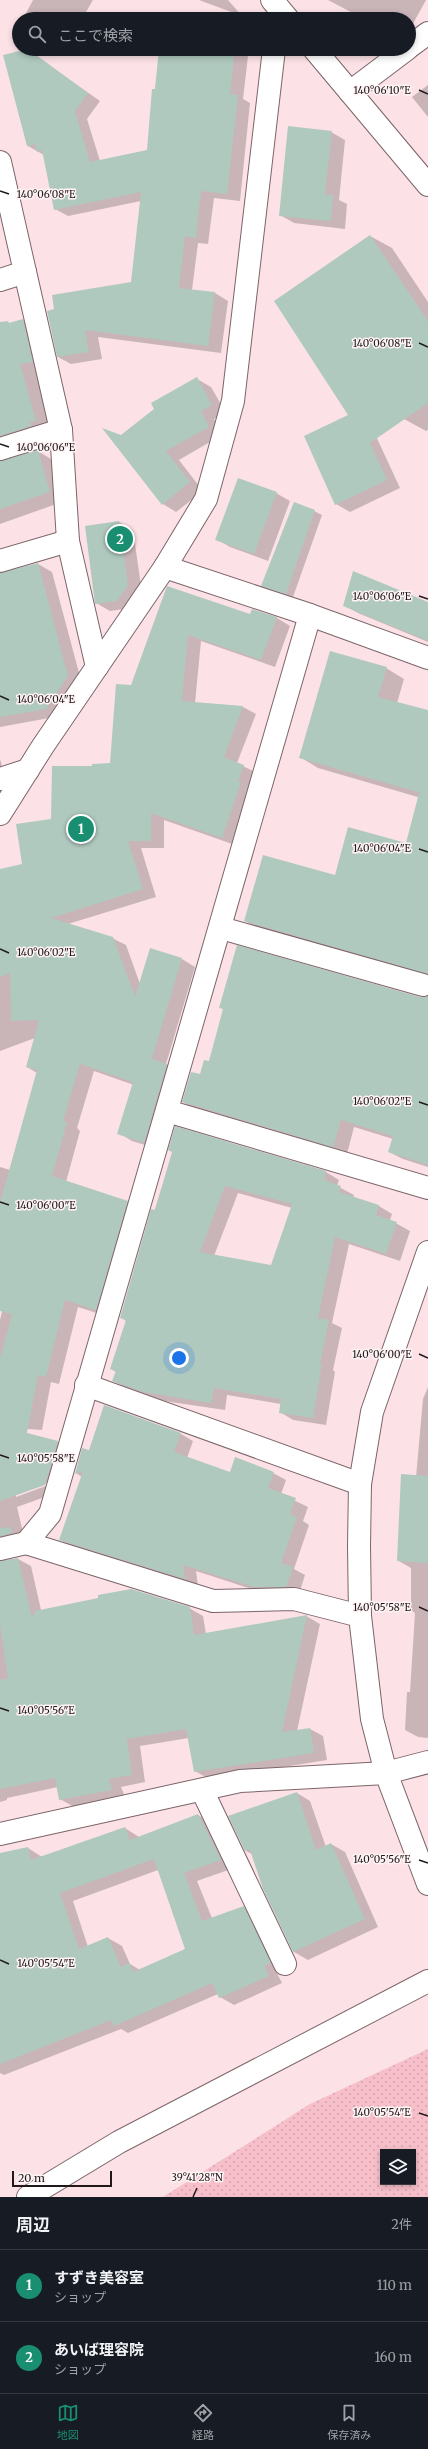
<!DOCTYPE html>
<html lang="ja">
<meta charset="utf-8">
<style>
body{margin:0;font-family:Merriweather,"Noto Sans JP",serif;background:#20242c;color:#f1f3f6}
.controls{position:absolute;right:12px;bottom:12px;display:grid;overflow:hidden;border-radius:0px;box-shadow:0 2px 6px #0003}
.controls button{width:36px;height:36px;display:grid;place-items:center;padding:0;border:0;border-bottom:1px solid #363941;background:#171b24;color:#f1f3f6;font:20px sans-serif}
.scale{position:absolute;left:12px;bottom:10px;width:100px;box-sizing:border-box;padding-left:4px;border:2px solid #211819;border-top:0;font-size:11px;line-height:14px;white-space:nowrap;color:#211819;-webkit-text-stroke:3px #fff4f5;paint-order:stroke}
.you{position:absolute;left:179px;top:1358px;width:14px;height:14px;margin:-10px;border:3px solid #fff;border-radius:50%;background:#1a73e8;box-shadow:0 0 0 6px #1a73e833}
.badge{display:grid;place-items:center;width:26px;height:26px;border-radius:50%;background:#198e70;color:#fff;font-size:13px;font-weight:700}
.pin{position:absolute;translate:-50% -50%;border:2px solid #fff;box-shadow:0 1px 4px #0006}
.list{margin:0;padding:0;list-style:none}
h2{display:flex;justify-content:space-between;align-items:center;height:52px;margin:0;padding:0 16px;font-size:17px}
h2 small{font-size:13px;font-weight:400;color:#9ea1a6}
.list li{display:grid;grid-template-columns:26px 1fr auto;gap:12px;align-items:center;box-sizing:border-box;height:72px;padding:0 16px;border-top:1px solid #363941}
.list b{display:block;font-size:15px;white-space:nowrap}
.list p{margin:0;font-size:13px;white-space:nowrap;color:#9ea1a6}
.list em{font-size:13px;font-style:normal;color:#9ea1a6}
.icon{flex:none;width:22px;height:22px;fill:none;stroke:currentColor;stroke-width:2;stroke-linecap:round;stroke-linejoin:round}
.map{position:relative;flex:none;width:428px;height:2197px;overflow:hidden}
.search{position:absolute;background:#171b24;box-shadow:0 2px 6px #0003;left:12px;right:12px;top:12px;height:44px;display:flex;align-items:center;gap:10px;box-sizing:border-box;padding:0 14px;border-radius:22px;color:#9ea1a6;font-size:15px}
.sheet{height:196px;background:#171b24}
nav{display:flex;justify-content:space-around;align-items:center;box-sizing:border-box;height:56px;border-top:1px solid #363941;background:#171b24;font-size:11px;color:#9ea1a6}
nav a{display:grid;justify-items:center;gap:2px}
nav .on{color:#198e70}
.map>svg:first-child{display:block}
.green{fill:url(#green-dots);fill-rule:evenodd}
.shadow{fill:#0003;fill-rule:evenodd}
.building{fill:#b0c9bf;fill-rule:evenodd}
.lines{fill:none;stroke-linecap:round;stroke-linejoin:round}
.minor-casing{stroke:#7c6569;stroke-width:24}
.tertiary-casing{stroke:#7c6569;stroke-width:24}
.minor{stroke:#fff;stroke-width:22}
.tertiary{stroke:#fff;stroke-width:22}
.ticks{fill:none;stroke:#211819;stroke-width:1.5}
.ticks-label{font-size:10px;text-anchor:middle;fill:#211819;stroke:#fff4f5;stroke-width:3;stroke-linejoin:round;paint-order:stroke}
</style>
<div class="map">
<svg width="428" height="2197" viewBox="0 0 428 2197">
<defs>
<pattern id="green-dots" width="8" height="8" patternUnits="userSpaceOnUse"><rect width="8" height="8" fill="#f7bfc9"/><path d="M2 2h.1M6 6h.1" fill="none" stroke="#d3a3ac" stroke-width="1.8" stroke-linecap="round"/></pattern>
</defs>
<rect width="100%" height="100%" fill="#fce2e6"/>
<!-- green -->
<path class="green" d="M 428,2049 L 428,2197 L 163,2197 L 310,2104 ZM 383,2152 L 413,2152 L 413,2182 L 383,2182 Z"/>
<!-- shadow -->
<g class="shadow">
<polygon points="33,0 93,0 82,19 23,19"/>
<polygon points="199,0 228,0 242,16"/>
<polygon points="328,0 426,0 409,31 409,19 364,19"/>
<polygon points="160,49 236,49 248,56 243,99 250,103 240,201 214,198 208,244 198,243 192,290 215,293 228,301 221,353 98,337 102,359 71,364 58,357 132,282 141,201 68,216 55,209 44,155 28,146 27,50 100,101 87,119 100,161 148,151"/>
<polygon points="428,85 428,117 412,97"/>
<polygon points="331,132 345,140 339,200 347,204 345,229 294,223 280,215"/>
<polygon points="370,236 392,248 428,302 428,430 426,431 404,419"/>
<polygon points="23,320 39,329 48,371 36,373 52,430 7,449 4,460 38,451 54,461 65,501 0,524 0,327"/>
<polygon points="197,379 211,387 226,413 214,419 222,435 179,460 203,491 176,512 163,504 121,436"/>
<polygon points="369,421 400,488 350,512 336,504"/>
<polygon points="276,493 290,501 268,561 230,547 216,539"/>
<polygon points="314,511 322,515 293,597 262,585"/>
<polygon points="119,522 133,530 142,593 131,608 110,611 96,603 86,527"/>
<polygon points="38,564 52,572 82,684 60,716 0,727 0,574"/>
<polygon points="168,587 250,616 253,610 277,618 290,626 275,667 201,641 195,703 243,707 256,714 237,763 257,773 235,845 164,820 164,848 141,848 156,897 68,924 112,938 126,945 140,984 182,959 195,967 166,1064 180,1072 158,1149 132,1141 119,1133 134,1085 94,1071 77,1128 80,1131 66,1182 127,1202 140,1210 109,1317 78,1307 59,1384 51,1382 42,1430 0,1427 0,1320 14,1262 0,1260 0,1167 10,1170 37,1073 27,1067 35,1038 0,1051 0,920 52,820 94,767 111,764 132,686"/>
<polygon points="428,603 428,642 358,613 344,605"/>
<polygon points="386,668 404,679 397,703 428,712 428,800 318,768 300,757"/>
<polygon points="0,759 5,776 0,778"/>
<polygon points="428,828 428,977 258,929 245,921 407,844"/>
<polygon points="428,997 428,1167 403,1159 389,1152 393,1139 354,1127 347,1154 197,1110 183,1102 209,1062"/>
<path d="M 173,1152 L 326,1172 L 339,1180 L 337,1186 L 354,1195 L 353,1198 L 379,1206 L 392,1214 L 390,1220 L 410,1231 L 400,1261 L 349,1244 L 332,1323 L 342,1328 L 333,1370 L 335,1372 L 326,1425 L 293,1420 L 280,1412 L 281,1404 L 227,1395 L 225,1410 L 157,1400 L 127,1388 L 113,1381 L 116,1372 L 111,1369 L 126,1321 L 121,1317 ZM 238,1193 L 292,1208 L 272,1266 L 214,1256 Z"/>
<polygon points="428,1387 428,1738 418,1737 405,1730 407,1692 410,1692 415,1613 411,1610 411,1568 399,1561 416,1477 423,1399"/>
<polygon points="181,1434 193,1441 187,1458 230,1473 273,1473 286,1480 281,1494 308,1507 303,1521 309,1525 294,1569 305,1575 299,1594 267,1594 196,1571 198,1586 73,1547 60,1540 82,1477 76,1473 89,1451"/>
<path d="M 58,1442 L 71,1450 L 59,1492 L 17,1507 L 25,1541 L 1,1560 L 18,1559 L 31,1566 L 41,1610 L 189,1608 L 203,1616 L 206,1634 L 306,1616 L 320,1624 L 297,1731 L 310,1729 L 323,1736 L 327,1760 L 209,1779 L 195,1771 L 189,1738 L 140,1746 L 145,1782 L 121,1787 L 125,1797 L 74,1807 L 60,1799 L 58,1787 L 7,1798 L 7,1800 L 0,1802 L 0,1481 ZM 50,1482 L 51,1484 L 16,1497 L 16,1494 Z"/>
<polygon points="297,1793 310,1801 326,1847 331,1844 345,1852 378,1927 308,1960 294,1952 252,1854 246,1851"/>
<path d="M 198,1815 L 211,1823 L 234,1868 L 197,1881 L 212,1918 L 243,1907 L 257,1915 L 284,1971 L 277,1973 L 282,1983 L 234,2005 L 220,1997 L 218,1994 L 128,2033 L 121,2029 L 4,2075 L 0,2073 L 0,1854 L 28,1848 L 42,1857 L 125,1828 L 139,1837 ZM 158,1870 L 186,1950 L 140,1970 L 130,1964 L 122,1946 L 108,1938 L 88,1947 L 73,1901 Z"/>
</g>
<!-- building -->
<g class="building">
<polygon points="28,49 88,93 75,111 90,162 147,150 152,89 155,89 159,49 235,49 230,94 238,95 227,194 201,191 196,238 185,236 179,288 215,292 208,346 85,330 89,352 57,357 47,311 54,309 52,295 131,282 141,192 54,210 42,150 37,152 35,144 27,146 3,55"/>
<polygon points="288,126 332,131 325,195 333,195 331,221 279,216"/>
<polygon points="370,235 428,321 428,403 370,443 387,480 335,505 304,436 348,415 274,301"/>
<polygon points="23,319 33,362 20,364 36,421 30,422 31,426 0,436 0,322 8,321 9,323"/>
<polygon points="197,377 212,405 201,411 209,427 166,451 190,482 162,505 102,428 121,435 154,409 151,403"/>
<polygon points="38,450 50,492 0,509 0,461"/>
<polygon points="238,478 277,492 254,554 215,540"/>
<polygon points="294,502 315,510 286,594 261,586"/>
<polygon points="119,521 128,585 117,601 95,604 85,526"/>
<polygon points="38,563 68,676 46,709 0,717 0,573"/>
<polygon points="353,571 428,602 428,641 343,606"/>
<polygon points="167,586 250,614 252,609 277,617 261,660 188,635 182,701 243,706 224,757 244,765 238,781 241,782 222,838 151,813 151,841 128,841 143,889 51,918 113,937 135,997 150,948 182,958 152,1059 167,1064 144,1143 117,1134 133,1082 80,1064 63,1121 67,1122 52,1176 128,1201 96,1310 65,1300 46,1377 38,1375 27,1433 58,1441 45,1485 0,1501 0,1359 12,1314 0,1311 0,1203 37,1070 26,1067 39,1020 11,1021 10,973 0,977 0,869 22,864 16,824 51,819 52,766 92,766 92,764 110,763 116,684 131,685"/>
<polygon points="330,651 387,667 378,697 428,710 428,974 244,921 263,855 335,875 348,827 406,843 419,793 421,793 299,758"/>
<polygon points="237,945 420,997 428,996 428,1165 388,1152 393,1136 341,1120 333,1147 182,1102 191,1072 200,1074 204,1060 209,1061 223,1009 219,1008"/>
<path d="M 175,1126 L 326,1171 L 324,1180 L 341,1186 L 339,1192 L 379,1205 L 376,1215 L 397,1222 L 386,1254 L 335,1237 L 318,1318 L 329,1320 L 320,1363 L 322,1363 L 313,1418 L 279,1413 L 281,1399 L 214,1388 L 211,1403 L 143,1392 L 112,1381 L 116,1371 L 110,1369 L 126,1320 L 120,1318 L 151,1209 L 155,1210 L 172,1152 L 168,1150 ZM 225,1186 L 292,1204 L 271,1265 L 200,1252 Z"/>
<polygon points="104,1405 181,1433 174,1452 230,1472 235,1457 274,1472 268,1488 296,1498 290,1514 297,1517 281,1563 293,1567 286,1587 254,1587 183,1565 185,1579 59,1540 83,1471 75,1474 82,1448 89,1450"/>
<polygon points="401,1474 428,1476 428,1563 397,1561"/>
<polygon points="11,1527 12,1533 0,1536 0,1528"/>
<polygon points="18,1558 32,1618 35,1611 98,1598 98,1595 131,1589 190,1607 194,1635 307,1615 282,1732 310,1728 314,1753 194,1772 186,1729 127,1739 132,1775 109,1779 112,1790 59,1800 55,1778 0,1789 0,1680 8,1678 0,1625 0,1561"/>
<polygon points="297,1792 316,1850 331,1843 365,1919 293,1952 263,1889 250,1850 245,1851 228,1816"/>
<path d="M 198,1814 L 221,1860 L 184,1873 L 202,1921 L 244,1906 L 271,1963 L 264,1966 L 269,1976 L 219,1998 L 212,1983 L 114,2026 L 111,2020 L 0,2064 L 0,1853 L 28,1847 L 31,1860 L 125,1827 L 130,1840 ZM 154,1859 L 185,1949 L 133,1972 L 129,1963 L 121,1967 L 108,1937 L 79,1949 L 60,1893 Z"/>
</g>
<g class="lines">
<!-- minor casing -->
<g class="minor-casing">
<g id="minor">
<polyline points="409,47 428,33"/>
<polyline points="350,92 407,49"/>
<polyline points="0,162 61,430 68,541 97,667"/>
<polyline points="0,280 25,272"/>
<polyline points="0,449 61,430"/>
<polyline points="0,561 68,541"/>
<polyline points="165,567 310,615 428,658"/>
<polyline points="0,779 28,770"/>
<polyline points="0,814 43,746 165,567 206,499 233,401 274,49"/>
<polyline points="221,928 423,985"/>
<polyline points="167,1111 428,1188"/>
<polyline points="86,1385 360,1484"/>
<polyline points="26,1543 213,1601 294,1599 360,1616"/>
<polyline points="0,1549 26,1543 50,1514 310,615"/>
<polyline points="202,1790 285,1964"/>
<polyline points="0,1834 240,1781 386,1773 428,1762"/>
</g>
</g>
<!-- tertiary casing -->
<g class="tertiary-casing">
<g id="tertiary">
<polyline points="272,0 288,19"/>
<polyline points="314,49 428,185"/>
<polyline points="428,1252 372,1412 360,1484 359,1546 360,1616 372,1719 386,1773 428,1884"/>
<polyline points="28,2197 119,2142 428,1981"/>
</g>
</g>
<!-- minor -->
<use href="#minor" class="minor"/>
<!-- tertiary -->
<use href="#tertiary" class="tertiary"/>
</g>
<!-- ticks -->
<path class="ticks" d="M 419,90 L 428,94M 0,191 L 9,194M 419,343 L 428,347M 0,444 L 9,447M 419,596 L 428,599M 0,696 L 9,700M 419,849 L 428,852M 0,949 L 9,953M 419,1102 L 428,1105M 0,1202 L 9,1205M 419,1354 L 428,1358M 0,1455 L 9,1458M 419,1607 L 428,1611M 0,1708 L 9,1711M 419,1860 L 428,1863M 0,1960 L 9,1964M 419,2113 L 428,2116M 193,2197 L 197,2188"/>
<g class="ticks-label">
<text x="382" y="94">140°06'10"E</text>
<text x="46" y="198">140°06'08"E</text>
<text x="382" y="347">140°06'08"E</text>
<text x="46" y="451">140°06'06"E</text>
<text x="382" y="600">140°06'06"E</text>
<text x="46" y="703">140°06'04"E</text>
<text x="382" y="852">140°06'04"E</text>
<text x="46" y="956">140°06'02"E</text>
<text x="382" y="1105">140°06'02"E</text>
<text x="46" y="1209">140°06'00"E</text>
<text x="382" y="1358">140°06'00"E</text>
<text x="46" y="1462">140°05'58"E</text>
<text x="382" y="1611">140°05'58"E</text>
<text x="46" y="1714">140°05'56"E</text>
<text x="382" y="1863">140°05'56"E</text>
<text x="46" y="1967">140°05'54"E</text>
<text x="382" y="2116">140°05'54"E</text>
<text x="197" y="2181">39°41'28"N</text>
</g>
</svg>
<div class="controls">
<button><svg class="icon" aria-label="layers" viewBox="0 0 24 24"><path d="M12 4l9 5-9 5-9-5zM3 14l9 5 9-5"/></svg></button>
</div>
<div class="scale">20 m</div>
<div class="you"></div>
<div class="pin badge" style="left:81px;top:829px">1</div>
<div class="pin badge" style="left:120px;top:539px">2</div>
<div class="search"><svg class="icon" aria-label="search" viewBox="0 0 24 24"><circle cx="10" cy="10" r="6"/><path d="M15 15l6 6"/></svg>ここで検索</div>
</div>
<section class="sheet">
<h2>周辺<small>2件</small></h2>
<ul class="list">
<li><span class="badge">1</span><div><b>すずき美容室</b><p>ショップ</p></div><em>110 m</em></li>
<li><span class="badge">2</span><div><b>あいば理容院</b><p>ショップ</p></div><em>160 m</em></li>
</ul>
</section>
<nav>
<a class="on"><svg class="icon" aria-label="map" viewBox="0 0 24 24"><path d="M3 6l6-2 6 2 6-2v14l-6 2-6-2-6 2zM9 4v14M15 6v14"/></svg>地図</a>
<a><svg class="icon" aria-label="directions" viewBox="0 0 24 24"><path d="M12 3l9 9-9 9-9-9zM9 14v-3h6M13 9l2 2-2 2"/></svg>経路</a>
<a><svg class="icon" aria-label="saved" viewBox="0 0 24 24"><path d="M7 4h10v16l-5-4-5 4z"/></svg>保存済み</a>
</nav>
